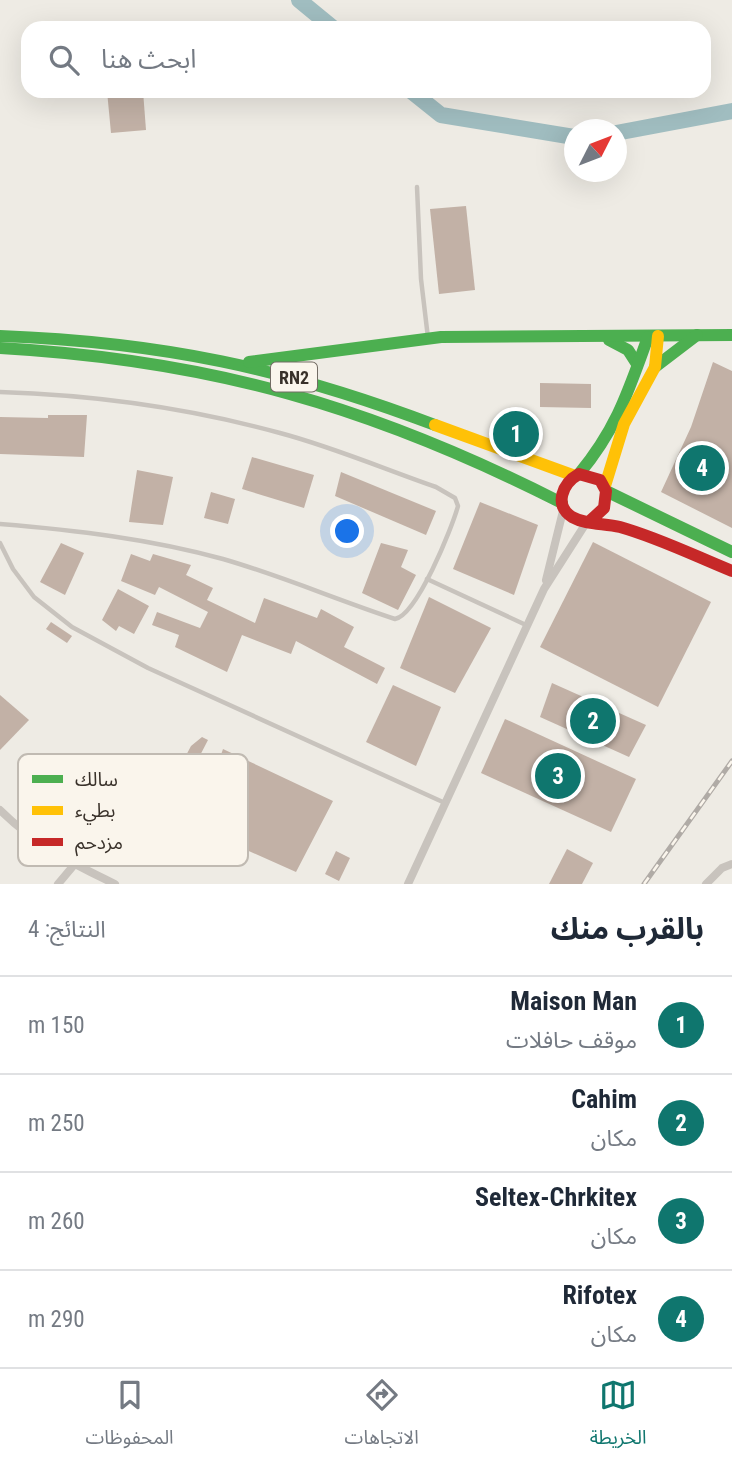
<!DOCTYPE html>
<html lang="ar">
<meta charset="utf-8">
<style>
body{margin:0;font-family:"Roboto Condensed","Noto Sans Arabic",sans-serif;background:#f2f2f3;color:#1f2937;direction:rtl}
.compass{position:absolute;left:564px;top:119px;width:63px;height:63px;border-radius:50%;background:#fff;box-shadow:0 7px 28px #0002;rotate:48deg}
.you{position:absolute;left:348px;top:532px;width:24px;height:24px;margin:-18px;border:5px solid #fff;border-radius:50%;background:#1a73e8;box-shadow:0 0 0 10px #1a73e833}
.badge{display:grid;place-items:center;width:46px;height:46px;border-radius:50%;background:#0f766e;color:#fff;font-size:23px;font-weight:700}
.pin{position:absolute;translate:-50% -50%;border:4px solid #fff;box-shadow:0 2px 7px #0006}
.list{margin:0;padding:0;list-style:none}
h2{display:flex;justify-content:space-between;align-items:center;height:91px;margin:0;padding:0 28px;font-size:30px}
h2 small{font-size:23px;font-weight:400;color:#747a83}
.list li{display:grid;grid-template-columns:46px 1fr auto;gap:21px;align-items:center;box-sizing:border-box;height:98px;padding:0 28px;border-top:2px solid #e0e1e3}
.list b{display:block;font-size:26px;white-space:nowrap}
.list p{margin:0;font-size:23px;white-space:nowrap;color:#747a83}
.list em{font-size:23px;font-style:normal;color:#747a83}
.icon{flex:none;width:38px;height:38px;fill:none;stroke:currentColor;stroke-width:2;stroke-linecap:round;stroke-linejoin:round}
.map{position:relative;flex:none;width:732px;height:884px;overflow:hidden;direction:ltr}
.search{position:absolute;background:#fff;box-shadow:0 7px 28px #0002;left:21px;right:21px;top:21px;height:77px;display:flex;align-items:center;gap:18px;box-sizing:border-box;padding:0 24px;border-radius:21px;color:#747a83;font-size:26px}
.sheet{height:483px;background:#fff}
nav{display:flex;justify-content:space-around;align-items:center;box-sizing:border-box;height:98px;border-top:2px solid #e0e1e3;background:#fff;font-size:19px;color:#747a83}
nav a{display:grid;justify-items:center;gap:4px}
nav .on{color:#0f766e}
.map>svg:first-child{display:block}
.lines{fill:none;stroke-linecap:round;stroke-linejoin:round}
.river{stroke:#a0bdc0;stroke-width:16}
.building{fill:#c2b1a6}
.lane{stroke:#c8c3bd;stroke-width:4.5}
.street{stroke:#c8c3bd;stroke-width:8}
.fast{stroke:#4caf50;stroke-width:12}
.slow{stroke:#ffc107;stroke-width:12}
.jam{stroke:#c62828;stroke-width:12}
.rail-casing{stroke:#b0aba6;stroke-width:5}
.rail{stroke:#faf5ec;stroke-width:2.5;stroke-dasharray:8;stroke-linecap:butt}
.labels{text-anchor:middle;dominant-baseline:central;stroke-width:5;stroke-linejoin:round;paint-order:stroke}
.shield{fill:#faf5ec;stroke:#736c64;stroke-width:2}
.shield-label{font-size:18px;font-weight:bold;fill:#39312a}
.key{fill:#faf5ec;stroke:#c0bab2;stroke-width:2}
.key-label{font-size:19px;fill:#39312a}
</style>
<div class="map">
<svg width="732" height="884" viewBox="0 0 732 884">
<rect width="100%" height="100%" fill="#eeebe4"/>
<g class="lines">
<!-- river -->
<g class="river">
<polyline points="299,0 333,28"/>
<polyline points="411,91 441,115 574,137"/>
<polyline points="616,133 732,111"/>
</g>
</g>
<!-- building -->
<g class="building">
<polygon points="107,91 143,91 146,130 111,133"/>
<polygon points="466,206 475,290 439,294 430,209"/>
<polygon points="713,362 732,371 732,528 661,492 691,427"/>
<polygon points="540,383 591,384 591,408 540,407"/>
<polygon points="48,415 87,415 84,457 0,454 0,417 48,418"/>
<polygon points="252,457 314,475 304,508 242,489"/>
<polygon points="137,470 173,477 163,525 129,522"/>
<polygon points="341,472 436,511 426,535 335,496"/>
<polygon points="211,492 235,499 228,524 204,518"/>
<polygon points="480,502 538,525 514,595 453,569"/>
<polygon points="593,542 711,602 658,707 540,647"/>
<polygon points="61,543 84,553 65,595 40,582"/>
<polygon points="381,543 408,550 401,567 416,575 398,610 362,593"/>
<polygon points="131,554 150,561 153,554 191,565 186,575 213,588 207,600 255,623 264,598 317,618 321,609 354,627 344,647 385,668 377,684 296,641 291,654 242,635 227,672 175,647 179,635 152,625 157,612 200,628 208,612 159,587 155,595 121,581"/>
<polygon points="118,589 149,606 134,634 119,626 116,631 102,620"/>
<polygon points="429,597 491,628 455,693 400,668"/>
<polygon points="51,622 72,636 67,643 46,629"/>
<polygon points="552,683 646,725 629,757 540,717"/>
<polygon points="393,685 441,707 416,766 366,742"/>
<polygon points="0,695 29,720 0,750"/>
<polygon points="505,719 636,779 611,832 481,773"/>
<polygon points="202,737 208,740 193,769 199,776 190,793 171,784 191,746"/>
<polygon points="223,749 333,801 296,872 204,831 224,786 212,781"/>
<polygon points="567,849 593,863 582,884 549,884"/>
<polygon points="336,851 350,858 339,881 325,874"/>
</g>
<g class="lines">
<!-- lane -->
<g class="lane">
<polyline points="417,187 421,279 428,338"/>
<path d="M 0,392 C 94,395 189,408 280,433 C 333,447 384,469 436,487 L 455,498 L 458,506 C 452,528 417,615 395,619 C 337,600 282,576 223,559 C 150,539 75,530 0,524"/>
<polyline points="0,543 13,569 34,597 72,627 148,668 445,803"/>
<polyline points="427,579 526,625"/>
</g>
<!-- street -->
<g class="street">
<polyline points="546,580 563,511"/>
<path d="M 0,810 C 34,844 73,864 115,884"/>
<polyline points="58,884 74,865"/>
<polyline points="408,884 544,589 588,520"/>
<polyline points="706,884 722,868 732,864"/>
</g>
<!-- fast -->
<g class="fast">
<path d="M 0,336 C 161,342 285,368 435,425"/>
<polyline points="609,340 628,350 637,364"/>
<path d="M 0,348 C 212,360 373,407 562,503"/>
<polyline points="249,362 441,337 732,335"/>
<polyline points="655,367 697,335"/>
<path d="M 579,474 C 617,428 628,392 648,337"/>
<polyline points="606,491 732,552"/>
</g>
<!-- slow -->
<g class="slow">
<polyline points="435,425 575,476"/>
<polyline points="605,486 624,424 655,367 658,336"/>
</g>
<!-- jam -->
<path class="jam" d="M 591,520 L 604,508 L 606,491 L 600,480 L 579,474 C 563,483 553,505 572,517 C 586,525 605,523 620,527 C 659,538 695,556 732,571"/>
<!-- rail casing -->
<g class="rail-casing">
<polyline id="rail" points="644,884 732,761"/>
</g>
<!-- rail -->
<use href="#rail" class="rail"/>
</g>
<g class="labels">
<!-- shield labels -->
<rect class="shield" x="271" y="362.5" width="46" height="29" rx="5"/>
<g class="shield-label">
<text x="294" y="377">RN2</text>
</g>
</g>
<!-- legend -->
<rect x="18" y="754" width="230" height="112" rx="10" class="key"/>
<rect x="32" y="775" width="31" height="8" fill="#4caf50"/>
<rect x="32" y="806" width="31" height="9" fill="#ffc107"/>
<rect x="32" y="838" width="31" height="8" fill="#c62828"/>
<g class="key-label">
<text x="75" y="786">سالك</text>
<text x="75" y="817">بطيء</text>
<text x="75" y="849">مزدحم</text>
</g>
</svg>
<svg class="compass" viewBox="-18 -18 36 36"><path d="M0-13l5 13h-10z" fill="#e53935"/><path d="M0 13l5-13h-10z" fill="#747a83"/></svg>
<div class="you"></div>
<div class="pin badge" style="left:516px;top:434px">1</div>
<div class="pin badge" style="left:593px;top:721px">2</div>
<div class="pin badge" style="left:558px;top:776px">3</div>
<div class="pin badge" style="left:702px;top:468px">4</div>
<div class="search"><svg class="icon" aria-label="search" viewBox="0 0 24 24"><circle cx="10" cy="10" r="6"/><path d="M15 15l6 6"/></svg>ابحث هنا</div>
</div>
<section class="sheet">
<h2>بالقرب منك<small>النتائج: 4</small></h2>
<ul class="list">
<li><span class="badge">1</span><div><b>Maison Man</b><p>موقف حافلات</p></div><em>150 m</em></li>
<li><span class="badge">2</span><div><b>Cahim</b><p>مكان</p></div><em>250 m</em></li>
<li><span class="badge">3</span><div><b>Seltex-Chrkitex</b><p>مكان</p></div><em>260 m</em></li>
<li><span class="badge">4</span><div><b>Rifotex</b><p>مكان</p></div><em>290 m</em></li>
</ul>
</section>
<nav>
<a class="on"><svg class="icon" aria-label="map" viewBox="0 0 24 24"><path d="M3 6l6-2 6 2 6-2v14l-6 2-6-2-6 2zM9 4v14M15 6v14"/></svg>الخريطة</a>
<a><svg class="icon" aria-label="directions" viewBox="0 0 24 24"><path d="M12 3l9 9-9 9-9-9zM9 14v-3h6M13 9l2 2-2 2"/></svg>الاتجاهات</a>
<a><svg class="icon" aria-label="saved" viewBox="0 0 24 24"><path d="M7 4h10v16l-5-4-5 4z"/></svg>المحفوظات</a>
</nav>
